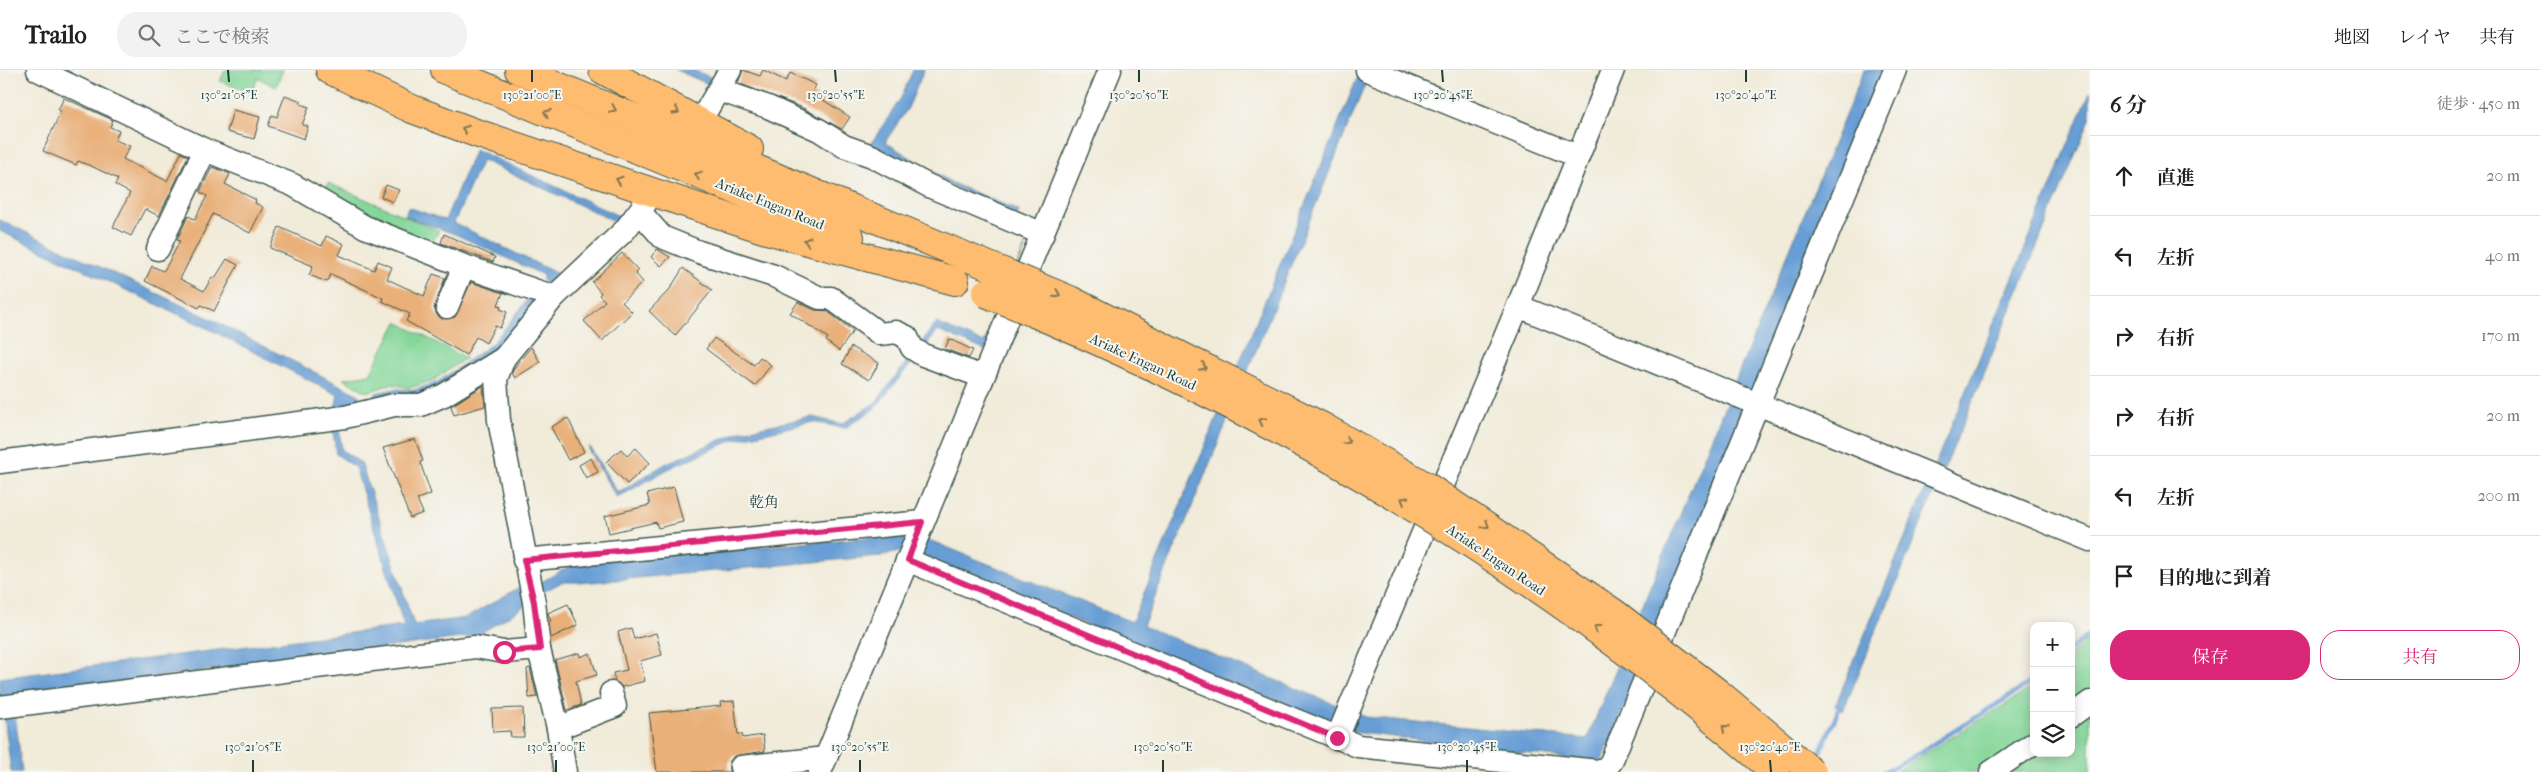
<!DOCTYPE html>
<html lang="ja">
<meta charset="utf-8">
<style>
body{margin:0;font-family:"IM FELL French Canon","Noto Serif JP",serif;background:#f2f2f2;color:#202124}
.controls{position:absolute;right:15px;bottom:15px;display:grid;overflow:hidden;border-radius:10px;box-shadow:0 2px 12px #0003}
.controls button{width:45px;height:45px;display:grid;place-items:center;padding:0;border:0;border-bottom:1px solid #e0e0e0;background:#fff;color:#202124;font:25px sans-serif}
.stop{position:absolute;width:15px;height:15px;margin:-11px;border:4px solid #db2777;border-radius:50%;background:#fff}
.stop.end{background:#db2777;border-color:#fff;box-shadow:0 1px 5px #0008}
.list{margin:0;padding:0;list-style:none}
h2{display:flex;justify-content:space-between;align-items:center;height:65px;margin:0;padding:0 20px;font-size:21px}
h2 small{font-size:16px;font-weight:400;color:#757577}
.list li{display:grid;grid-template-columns:32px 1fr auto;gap:15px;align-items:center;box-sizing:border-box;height:80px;padding:0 20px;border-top:1px solid #e0e0e0}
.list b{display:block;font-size:19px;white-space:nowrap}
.list em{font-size:16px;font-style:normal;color:#757577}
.actions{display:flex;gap:10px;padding:15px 20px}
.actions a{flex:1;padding:11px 0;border:1px solid #db2777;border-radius:20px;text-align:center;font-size:18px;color:#db2777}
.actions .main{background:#db2777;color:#fff}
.icon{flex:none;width:28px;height:28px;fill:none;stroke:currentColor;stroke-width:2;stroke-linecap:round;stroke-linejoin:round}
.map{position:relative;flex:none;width:2090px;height:702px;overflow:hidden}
header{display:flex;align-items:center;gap:30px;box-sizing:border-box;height:70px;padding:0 25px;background:#fff;border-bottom:1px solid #e0e0e0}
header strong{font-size:24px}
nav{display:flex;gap:28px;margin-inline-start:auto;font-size:18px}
.search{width:350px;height:45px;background:#f2f2f2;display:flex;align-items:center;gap:12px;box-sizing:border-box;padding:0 18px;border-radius:20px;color:#757577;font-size:19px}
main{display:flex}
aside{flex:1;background:#fff}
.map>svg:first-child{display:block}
.green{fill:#83d698;stroke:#518a66}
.water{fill:#689ed5;stroke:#446e84}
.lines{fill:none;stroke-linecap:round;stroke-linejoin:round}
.stream{stroke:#689ed5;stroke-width:4.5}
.building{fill:#e9b07a}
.minor-casing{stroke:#3e574d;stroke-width:25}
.highway-casing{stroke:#3e574d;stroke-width:30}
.minor{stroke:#fff;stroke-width:22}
.highway{stroke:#febc70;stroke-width:28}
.highway-bridge-casing{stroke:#3e574d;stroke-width:30;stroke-linecap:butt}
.highway-bridge{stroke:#febc70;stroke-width:28}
.oneway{stroke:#83764f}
.route{stroke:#db2777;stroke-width:6}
.ticks{fill:none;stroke:#1f3d34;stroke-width:2}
.labels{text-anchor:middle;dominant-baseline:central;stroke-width:4;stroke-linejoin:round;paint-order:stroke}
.street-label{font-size:14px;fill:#1f3d34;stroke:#f6f6f2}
.neighbourhood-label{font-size:15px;fill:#1f3d34;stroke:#f6f6f2}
.ticks-label{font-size:12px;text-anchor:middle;fill:#1f3d34;stroke:#f6f6f2;stroke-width:4;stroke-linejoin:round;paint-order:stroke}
</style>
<header>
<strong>Trailo</strong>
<div class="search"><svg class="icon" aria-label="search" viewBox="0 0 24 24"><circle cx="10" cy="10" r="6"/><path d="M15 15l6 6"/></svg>ここで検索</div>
<nav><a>地図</a><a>レイヤ</a><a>共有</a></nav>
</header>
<main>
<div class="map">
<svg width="2090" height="702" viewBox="0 0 2090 702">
<rect width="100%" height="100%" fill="#f6f6f2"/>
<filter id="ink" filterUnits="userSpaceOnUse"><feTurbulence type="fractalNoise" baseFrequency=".02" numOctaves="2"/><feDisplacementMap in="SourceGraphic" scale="10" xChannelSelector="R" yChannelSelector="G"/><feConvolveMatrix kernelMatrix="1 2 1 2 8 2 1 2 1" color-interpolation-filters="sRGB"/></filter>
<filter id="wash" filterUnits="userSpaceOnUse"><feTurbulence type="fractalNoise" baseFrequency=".0096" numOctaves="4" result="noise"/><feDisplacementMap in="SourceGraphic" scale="20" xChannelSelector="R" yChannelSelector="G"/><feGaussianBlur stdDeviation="1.12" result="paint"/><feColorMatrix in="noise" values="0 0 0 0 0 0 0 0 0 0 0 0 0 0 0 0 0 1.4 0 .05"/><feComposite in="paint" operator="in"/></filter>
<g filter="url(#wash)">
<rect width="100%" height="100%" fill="#f1ebd9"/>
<!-- green -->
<g class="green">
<polygon points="225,0 283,0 276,17 258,8 251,23 220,11"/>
<polygon points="328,113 439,161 431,174 364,150 323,124"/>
<polygon points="397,252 466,288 432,311 409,318 392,314 367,322 343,309 370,304"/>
<polygon points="2090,568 2090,625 2071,639 2071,584"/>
<polygon points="2034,614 2034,667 2017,680 1974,702 1895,702 2019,626"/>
<polygon points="2090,641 2090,702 2005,702 2034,683 2071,683 2071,655"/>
</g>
<!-- water -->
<g class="water">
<polygon points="676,0 693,0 717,10 715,17"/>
<polygon points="913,0 924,0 908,38 885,72 952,113 1019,141 1016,148 870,75 901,28"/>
<polygon points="1864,0 1888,0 1603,689 1595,692 1353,662 904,481 881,486 592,512 562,512 530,529 522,538 476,566 0,627 0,608 404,556 355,397 336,384 333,361 339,358 342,380 361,393 414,555 466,548 520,517 527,520 575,493 906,464 924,468 1132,552 1358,6 1367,10 1143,556 1366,647 1587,669"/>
<polygon points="2090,22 2090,49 1944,400 1934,397"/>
<polygon points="475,79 619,146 624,141 630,145 621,154 482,90 454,153 562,206 559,215 546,217 543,213 543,205 457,165 405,146 408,137 445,150"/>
<polygon points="0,150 205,246 359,325 359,335 335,339 338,325 201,255 0,161"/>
<polygon points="1029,167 987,281 938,261 874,339 845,358 813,352 733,370 668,399 617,428 589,381 589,376 618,423 665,394 741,361 812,347 842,354 876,332 936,253 984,273"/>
<polygon points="530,227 539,234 499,281 426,326 374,329 376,323 395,319 414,320 438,312 493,273"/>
<polygon points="1928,412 1937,416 1843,641 1835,636"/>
<polygon points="15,643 22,702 11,702 4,645"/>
</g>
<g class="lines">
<!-- stream -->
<g class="stream">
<polyline points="2071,579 2090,564"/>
<polyline points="1815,694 1839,639"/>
<polyline points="1883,702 1911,688 2018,621 2034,609"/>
</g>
</g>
<g id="blocks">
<!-- building -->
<g class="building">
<polygon points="743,0 760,6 763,0 786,11 790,3 816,15 812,23 850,47 842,59 801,37 738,13"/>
<polygon points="285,25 301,31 300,34 309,37 302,55 308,56 304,69 268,56 272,45 277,47"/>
<polygon points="64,28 113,50 110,57 119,61 115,70 130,76 123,89 167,111 181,83 188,86 159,146 145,139 131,166 113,157 130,123 115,115 118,109 91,96 78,91 76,95 43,81 61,41 58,40"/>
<polygon points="233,40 260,47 254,69 227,62"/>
<polygon points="212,97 230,104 225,114 256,130 255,133 263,137 250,163 213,144 180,209 204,221 212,207 215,208 227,189 238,195 214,241 201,235 199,238 145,211 152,196 163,201 165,199 180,171 177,170 188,146 195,149 207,126 200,122"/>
<polygon points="386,115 399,120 393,132 381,127"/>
<polygon points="279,157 322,176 326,166 344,174 339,185 374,200 378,191 392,197 387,209 424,226 433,204 445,208 434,238 437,245 442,249 455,247 471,212 503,223 498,235 501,236 500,239 507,242 500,258 495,256 486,273 476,267 466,285 406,251 410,244 382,231 383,228 331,204 327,212 309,205 313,196 270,178"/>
<polygon points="444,164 495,187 493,192 441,173"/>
<polygon points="657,179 670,187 661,196 651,187"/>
<polygon points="622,183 638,200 635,203 643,212 622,232 632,242 602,271 584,251 605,231 599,225 601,223 592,212"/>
<polygon points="683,198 712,220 675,266 649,241 670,219"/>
<polygon points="798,232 815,240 827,241 853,261 839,281 826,271 828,268 790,243"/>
<polygon points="714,268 754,295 760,287 771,295 755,316 706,279"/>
<polygon points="949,269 973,280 969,288 945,279"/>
<polygon points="531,277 540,292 515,308 512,303 516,295"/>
<polygon points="851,277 879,293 869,310 842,294"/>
<polygon points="483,316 485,336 454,345 451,336"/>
<polygon points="568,348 584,382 568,390 551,357"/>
<polygon points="415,369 423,391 420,392 431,424 417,429 423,443 410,448 383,378"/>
<polygon points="636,378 650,393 627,414 606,392 621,379 627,386"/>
<polygon points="591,388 598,402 586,408 579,395"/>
<polygon points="674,417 683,452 658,458 656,452 609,463 605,446 650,435 647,424"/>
<polygon points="568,534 578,555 551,568 549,553 551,552 548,543"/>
<polygon points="631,558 634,569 656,563 662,585 640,591 645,611 622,617 615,611 613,603 627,600 618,562"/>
<polygon points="579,583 580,587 590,583 597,605 576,611 581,635 567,640 555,590"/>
<polygon points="530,598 537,627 529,628 527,599"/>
<polygon points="734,631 738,664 742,664 743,668 763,665 765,681 734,686 729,692 729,702 657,702 649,643 721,636 720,632"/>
<polygon points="523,638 524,667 511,667 510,661 493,662 492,639"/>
</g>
</g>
</g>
<g filter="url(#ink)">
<use href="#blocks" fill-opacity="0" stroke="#3e574d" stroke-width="1"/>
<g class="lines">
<!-- minor casing -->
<g class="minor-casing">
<g id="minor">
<polyline points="38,0 205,80 293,115 365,157 464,196 554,227"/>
<polyline points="1367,0 1577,86"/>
<polyline points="719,20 768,37 819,60 844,76 872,86 929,116 1043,164"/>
<polyline points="705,43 730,0"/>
<polyline points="640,142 662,167 699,182 774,206 820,228 831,228 880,264 896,262 907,267 912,278 923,285 983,307"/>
<polyline points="158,179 205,80"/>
<polyline points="1518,236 2090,470"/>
<polyline points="447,237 464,196"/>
<polyline points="0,392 345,347 394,335 421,335 444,325 504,288"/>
<polyline points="524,490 923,452"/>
<polyline points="907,490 1358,676 1598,701 1606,698 1611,692 1895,0"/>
<polyline points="0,637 475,577 504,582 539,579"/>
<polyline points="2071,646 2090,632"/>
<polyline points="558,658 615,636 611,623"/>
<polyline points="1337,668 1518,236 1613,0"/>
<polyline points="741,697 826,688"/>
<polyline points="565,702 558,658 539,579 534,532 499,350 496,309 504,288 554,227 625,160 647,131"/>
<polyline points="820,702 1110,0"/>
<polyline points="1991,702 2034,673"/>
</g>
</g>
<!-- highway casing -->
<g class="highway-casing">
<g id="highway">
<polyline points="330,0 412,39 476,63 763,159 955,211"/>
<polyline points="445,0 850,167"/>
<polyline points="519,0 996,199"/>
<polyline points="603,0 749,79"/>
</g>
</g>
<!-- minor -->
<use href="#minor" class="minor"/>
<!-- highway -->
<use href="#highway" class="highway"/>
<!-- highway-bridge casing -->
<g class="highway-bridge-casing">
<g id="highway-bridge">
<polyline points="996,199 1070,230 1193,292 1323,357 1429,418 1614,543 1718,623 1812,702"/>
<path d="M 986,223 C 1276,341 1539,496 1775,702"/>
</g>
</g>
<!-- highway-bridge -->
<use href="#highway-bridge" class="highway-bridge"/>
</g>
<!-- one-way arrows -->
<defs><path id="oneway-chevron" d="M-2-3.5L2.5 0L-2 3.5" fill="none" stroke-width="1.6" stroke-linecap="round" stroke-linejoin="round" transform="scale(1.25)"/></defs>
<g class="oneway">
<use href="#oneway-chevron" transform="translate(613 39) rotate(23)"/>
<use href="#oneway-chevron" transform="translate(676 41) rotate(27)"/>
<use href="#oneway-chevron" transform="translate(547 43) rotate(-158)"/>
<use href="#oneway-chevron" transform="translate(465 59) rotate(-159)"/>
<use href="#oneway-chevron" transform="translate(698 105) rotate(-158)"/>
<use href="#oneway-chevron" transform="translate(619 110) rotate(-162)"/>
<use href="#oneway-chevron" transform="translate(807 171) rotate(-164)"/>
<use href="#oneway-chevron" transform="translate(1057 224) rotate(23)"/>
<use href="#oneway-chevron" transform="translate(1203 297) rotate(27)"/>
<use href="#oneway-chevron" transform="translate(1262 351) rotate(-153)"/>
<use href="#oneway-chevron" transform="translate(1347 371) rotate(29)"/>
<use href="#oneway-chevron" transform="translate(1404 430) rotate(-150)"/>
<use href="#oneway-chevron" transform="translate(1486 455) rotate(33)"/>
<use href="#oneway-chevron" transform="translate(1597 558) rotate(-145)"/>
<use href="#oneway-chevron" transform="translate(1725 658) rotate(-139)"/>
</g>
</g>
<g class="lines" filter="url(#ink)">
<!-- route -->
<polyline class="route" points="504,582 540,579 534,532 524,490 922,452 908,490 1337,668"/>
</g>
<!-- ticks -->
<path class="ticks" d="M 228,0 L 229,12M 532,0 L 532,12M 835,0 L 836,12M 1139,0 L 1139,12M 1442,0 L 1443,12M 1746,0 L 1746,12M 253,690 L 253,702M 556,690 L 556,702M 860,690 L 860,702M 1163,690 L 1163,702M 1467,690 L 1467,702M 1770,690 L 1771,702"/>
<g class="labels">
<!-- street labels -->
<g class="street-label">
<text transform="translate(770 134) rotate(22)">Ariake Engan Road</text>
<text transform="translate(1143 292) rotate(25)">Ariake Engan Road</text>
<text transform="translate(1496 490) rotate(34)">Ariake Engan Road</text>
</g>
<!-- neighbourhood labels -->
<g class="neighbourhood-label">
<text x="764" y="432">乾角</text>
</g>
</g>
<g class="ticks-label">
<text x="229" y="29">130°21'05"E</text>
<text x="532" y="29">130°21'00"E</text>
<text x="836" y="29">130°20'55"E</text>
<text x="1139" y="29">130°20'50"E</text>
<text x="1443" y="29">130°20'45"E</text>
<text x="1746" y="29">130°20'40"E</text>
<text x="253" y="681">130°21'05"E</text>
<text x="556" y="681">130°21'00"E</text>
<text x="860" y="681">130°20'55"E</text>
<text x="1163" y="681">130°20'50"E</text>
<text x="1467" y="681">130°20'45"E</text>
<text x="1770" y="681">130°20'40"E</text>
</g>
</svg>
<div class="controls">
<button>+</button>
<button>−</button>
<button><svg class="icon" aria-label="layers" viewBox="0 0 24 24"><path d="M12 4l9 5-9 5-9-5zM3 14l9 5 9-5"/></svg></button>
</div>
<div class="stop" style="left:504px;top:582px"></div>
<div class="stop end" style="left:1337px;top:668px"></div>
</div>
<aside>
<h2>6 分<small>徒歩 · 450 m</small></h2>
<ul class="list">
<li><svg class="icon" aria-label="ahead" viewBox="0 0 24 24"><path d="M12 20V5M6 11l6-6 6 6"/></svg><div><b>直進</b></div><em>20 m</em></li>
<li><svg class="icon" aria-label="left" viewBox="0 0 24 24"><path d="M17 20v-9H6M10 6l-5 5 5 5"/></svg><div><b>左折</b></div><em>40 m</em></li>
<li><svg class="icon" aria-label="right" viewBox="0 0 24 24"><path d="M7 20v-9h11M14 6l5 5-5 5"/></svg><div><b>右折</b></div><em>170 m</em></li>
<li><svg class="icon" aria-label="right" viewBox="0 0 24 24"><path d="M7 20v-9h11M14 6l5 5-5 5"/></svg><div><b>右折</b></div><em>20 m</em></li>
<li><svg class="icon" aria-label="left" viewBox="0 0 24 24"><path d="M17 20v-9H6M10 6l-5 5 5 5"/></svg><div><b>左折</b></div><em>200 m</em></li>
<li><svg class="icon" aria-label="arrive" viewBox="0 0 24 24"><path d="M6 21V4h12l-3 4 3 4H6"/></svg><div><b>目的地に到着</b></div></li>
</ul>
<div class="actions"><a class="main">保存</a><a>共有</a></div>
</aside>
</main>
